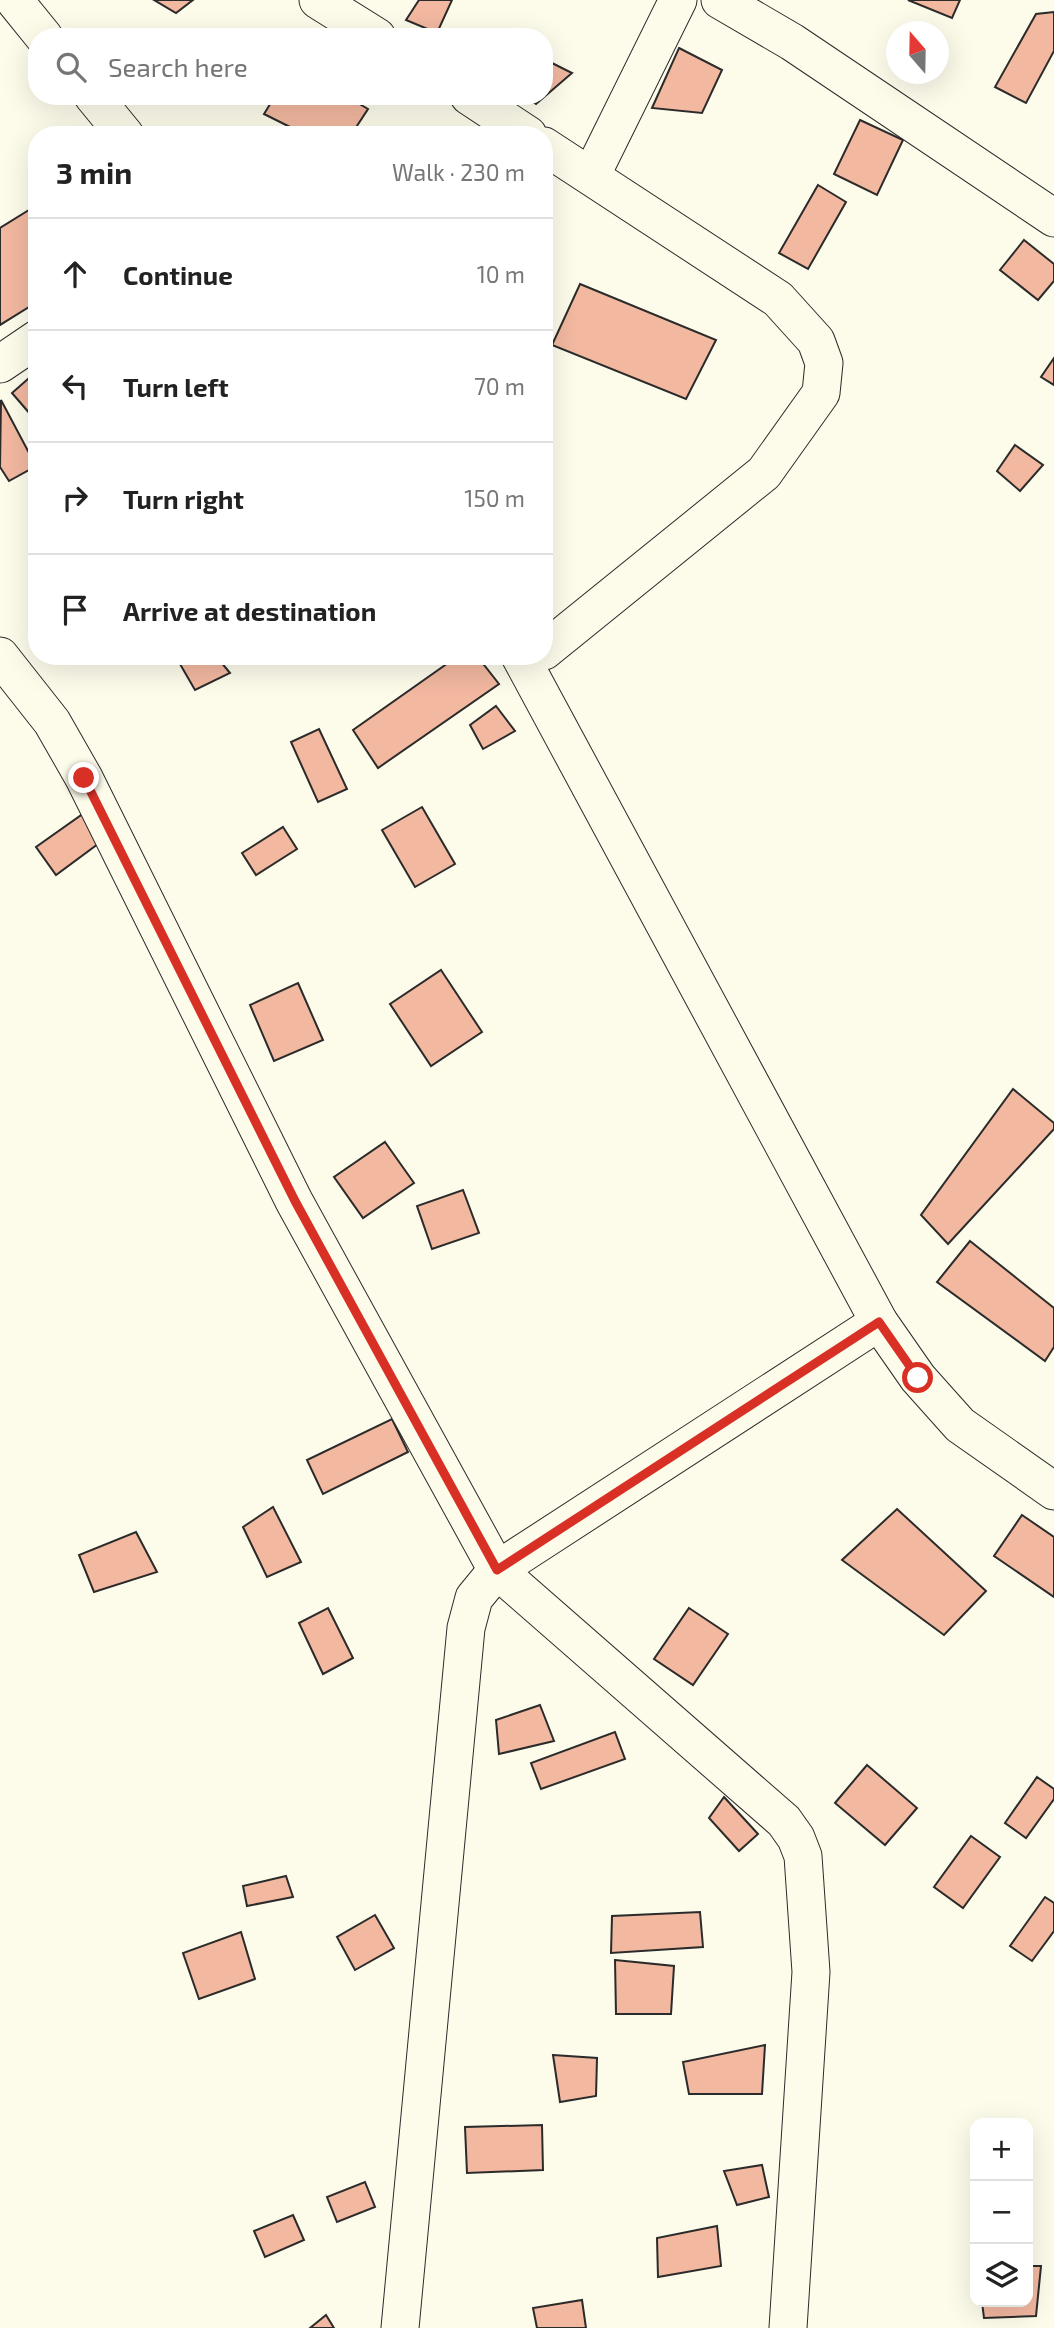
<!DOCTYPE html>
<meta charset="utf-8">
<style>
body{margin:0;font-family:"Exo 2",sans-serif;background:#f6f6f6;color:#222}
.controls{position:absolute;right:21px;bottom:21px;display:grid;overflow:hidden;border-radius:14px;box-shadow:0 7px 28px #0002}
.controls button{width:63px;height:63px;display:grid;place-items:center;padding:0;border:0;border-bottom:2px solid #e0e0e0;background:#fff;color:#222;font:35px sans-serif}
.compass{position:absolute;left:886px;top:21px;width:63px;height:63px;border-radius:50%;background:#fff;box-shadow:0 7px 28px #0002;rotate:340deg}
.stop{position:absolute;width:21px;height:21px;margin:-16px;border:5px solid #d93025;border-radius:50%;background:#fff}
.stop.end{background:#d93025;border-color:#fff;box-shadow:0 2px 7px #0008}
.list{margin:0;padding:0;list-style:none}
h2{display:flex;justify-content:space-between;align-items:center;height:91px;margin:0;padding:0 28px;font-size:30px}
h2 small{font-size:23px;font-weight:400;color:#767676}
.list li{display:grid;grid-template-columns:46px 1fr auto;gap:21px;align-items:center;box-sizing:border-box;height:112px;padding:0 28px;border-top:2px solid #e0e0e0}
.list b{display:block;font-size:26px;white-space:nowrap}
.list em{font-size:23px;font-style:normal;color:#767676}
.icon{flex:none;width:38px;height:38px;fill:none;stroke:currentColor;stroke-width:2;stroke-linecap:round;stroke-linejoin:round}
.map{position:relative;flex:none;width:1054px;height:2328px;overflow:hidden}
.search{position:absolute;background:#fff;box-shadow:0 7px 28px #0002;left:28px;top:28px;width:525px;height:77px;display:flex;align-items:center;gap:18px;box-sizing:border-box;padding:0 24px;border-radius:28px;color:#767676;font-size:26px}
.panel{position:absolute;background:#fff;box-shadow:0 7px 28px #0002;left:28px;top:126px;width:525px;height:539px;border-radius:28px}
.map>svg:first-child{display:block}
.building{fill:#f2b8a0;stroke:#2b2b2b;stroke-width:2}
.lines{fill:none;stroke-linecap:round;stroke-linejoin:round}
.street-casing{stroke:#2b2b2b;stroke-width:39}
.street{stroke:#fdfbea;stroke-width:37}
.route{stroke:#d93025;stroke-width:9}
</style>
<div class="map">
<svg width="1054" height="2328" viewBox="0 0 1054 2328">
<rect width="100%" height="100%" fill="#fdfbea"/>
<!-- building -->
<g class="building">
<polygon points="154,0 193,0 176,13"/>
<polygon points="419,0 452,0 437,33 406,20"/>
<polygon points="908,0 960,0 952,18"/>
<polygon points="1054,12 1054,51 1026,103 995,87 1036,14"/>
<polygon points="679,48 722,70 702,113 652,108"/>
<polygon points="544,59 572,73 536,104 526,96 544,96"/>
<polygon points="275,96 346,96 368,109 351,135 306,135 264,114"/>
<polygon points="860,120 903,140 877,195 834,174"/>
<polygon points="818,185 846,202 808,269 779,253"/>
<polygon points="37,205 37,302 0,325 0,228"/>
<polygon points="1024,240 1054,264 1054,281 1038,300 1000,270"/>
<polygon points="580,284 716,340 686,399 552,345"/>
<polygon points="1054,358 1054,385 1041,377"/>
<polygon points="37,371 37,422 12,393"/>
<polygon points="1,400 36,466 9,481 0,467"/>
<polygon points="1015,445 1043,465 1020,491 997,471"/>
<polygon points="191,656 216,656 230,673 195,690 180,664"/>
<polygon points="458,656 477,656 499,684 378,768 353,730"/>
<polygon points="496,706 515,731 483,749 470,725"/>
<polygon points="319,729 347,789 318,802 291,742"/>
<polygon points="422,807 455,864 415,887 382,830"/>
<polygon points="87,811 106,838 56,875 36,847"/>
<polygon points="283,827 297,849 256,875 242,853"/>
<polygon points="441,970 482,1032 431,1066 390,1004"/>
<polygon points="298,983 323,1040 274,1061 250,1005"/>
<polygon points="1013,1089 1054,1123 1054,1129 948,1244 921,1215"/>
<polygon points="385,1142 414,1183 363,1218 334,1177"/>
<polygon points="463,1190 479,1233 432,1249 417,1206"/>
<polygon points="970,1241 1054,1308 1054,1347 1045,1361 937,1282"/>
<polygon points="392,1419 408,1452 323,1494 307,1460"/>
<polygon points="273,1507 301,1562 267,1577 243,1527"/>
<polygon points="897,1509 986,1591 944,1635 842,1560"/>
<polygon points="1022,1515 1054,1537 1054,1597 994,1556"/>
<polygon points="136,1532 157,1572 94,1592 79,1555"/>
<polygon points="328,1608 353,1658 323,1674 299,1623"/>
<polygon points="689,1608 728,1634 693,1685 654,1659"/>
<polygon points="540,1705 554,1741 499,1754 496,1720"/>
<polygon points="615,1732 625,1759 541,1789 531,1763"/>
<polygon points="867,1765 917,1808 885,1845 835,1803"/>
<polygon points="1037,1777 1054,1789 1054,1799 1026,1838 1005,1823"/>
<polygon points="724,1797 758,1834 739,1851 709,1818"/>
<polygon points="971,1836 1000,1857 963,1908 934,1887"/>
<polygon points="286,1876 293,1897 247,1906 243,1886"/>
<polygon points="1045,1897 1054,1903 1054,1931 1032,1961 1010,1946"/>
<polygon points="700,1912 703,1947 611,1953 612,1916"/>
<polygon points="375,1915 394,1948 355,1970 337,1937"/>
<polygon points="241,1932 255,1979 199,1999 183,1953"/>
<polygon points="615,1960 674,1966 671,2014 616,2014"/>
<polygon points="765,2045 762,2094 689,2094 683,2062"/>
<polygon points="553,2055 597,2058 596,2096 560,2102"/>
<polygon points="542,2125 543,2170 467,2173 465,2127"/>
<polygon points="762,2165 769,2197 737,2205 724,2171"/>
<polygon points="365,2182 375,2207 337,2222 327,2197"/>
<polygon points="293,2215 304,2240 265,2257 254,2231"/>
<polygon points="717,2226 721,2266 658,2277 657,2238"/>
<polygon points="1028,2266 1041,2266 1036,2316 984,2318 982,2302 1028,2302"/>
<polygon points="582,2300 586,2328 537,2328 533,2308"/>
<polygon points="326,2315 334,2328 310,2328"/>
</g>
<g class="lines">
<!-- street casing -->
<g class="street-casing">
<g id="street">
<polyline points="14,0 44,37"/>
<polyline points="318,0 377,37"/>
<polyline points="720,0 792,42 1054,218"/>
<polyline points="93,96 125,135"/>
<polyline points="469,96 528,135"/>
<polyline points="544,146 778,299 816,341 824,363 821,393 764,473 544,651"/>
<polyline points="591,176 678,0"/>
<polyline points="0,364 37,339"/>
<polyline points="0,656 52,722 84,778 294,1201 497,1570 784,1821 796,1838 803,1856 811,1972 788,2328"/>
<polyline points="520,656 879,1322 918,1378 960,1425 1054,1491"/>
<polyline points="400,2328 466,1628 474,1598 497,1570 879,1322"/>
</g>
</g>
<!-- street -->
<use href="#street" class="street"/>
</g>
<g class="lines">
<!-- route -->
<polyline class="route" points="84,778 295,1201 497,1570 879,1322 918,1378"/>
</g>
</svg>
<div class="controls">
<button>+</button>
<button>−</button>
<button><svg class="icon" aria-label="layers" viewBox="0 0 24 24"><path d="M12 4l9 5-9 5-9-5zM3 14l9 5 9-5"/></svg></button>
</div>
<svg class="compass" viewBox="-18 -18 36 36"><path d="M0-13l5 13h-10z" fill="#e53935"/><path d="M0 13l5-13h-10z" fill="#767676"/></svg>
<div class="stop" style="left:918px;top:1378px"></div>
<div class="stop end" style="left:84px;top:778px"></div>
<div class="search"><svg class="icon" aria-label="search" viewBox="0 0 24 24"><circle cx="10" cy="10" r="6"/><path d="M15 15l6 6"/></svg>Search here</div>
<section class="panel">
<h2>3 min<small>Walk · 230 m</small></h2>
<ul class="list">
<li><svg class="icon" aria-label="ahead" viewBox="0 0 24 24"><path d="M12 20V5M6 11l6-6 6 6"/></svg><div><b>Continue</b></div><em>10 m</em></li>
<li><svg class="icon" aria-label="left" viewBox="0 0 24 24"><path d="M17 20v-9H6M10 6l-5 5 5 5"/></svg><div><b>Turn left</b></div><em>70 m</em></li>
<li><svg class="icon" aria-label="right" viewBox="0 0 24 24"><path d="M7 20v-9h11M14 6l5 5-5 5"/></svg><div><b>Turn right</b></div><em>150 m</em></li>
<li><svg class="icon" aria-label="arrive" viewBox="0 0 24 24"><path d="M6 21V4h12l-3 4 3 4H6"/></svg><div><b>Arrive at destination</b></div></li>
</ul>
</section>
</div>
